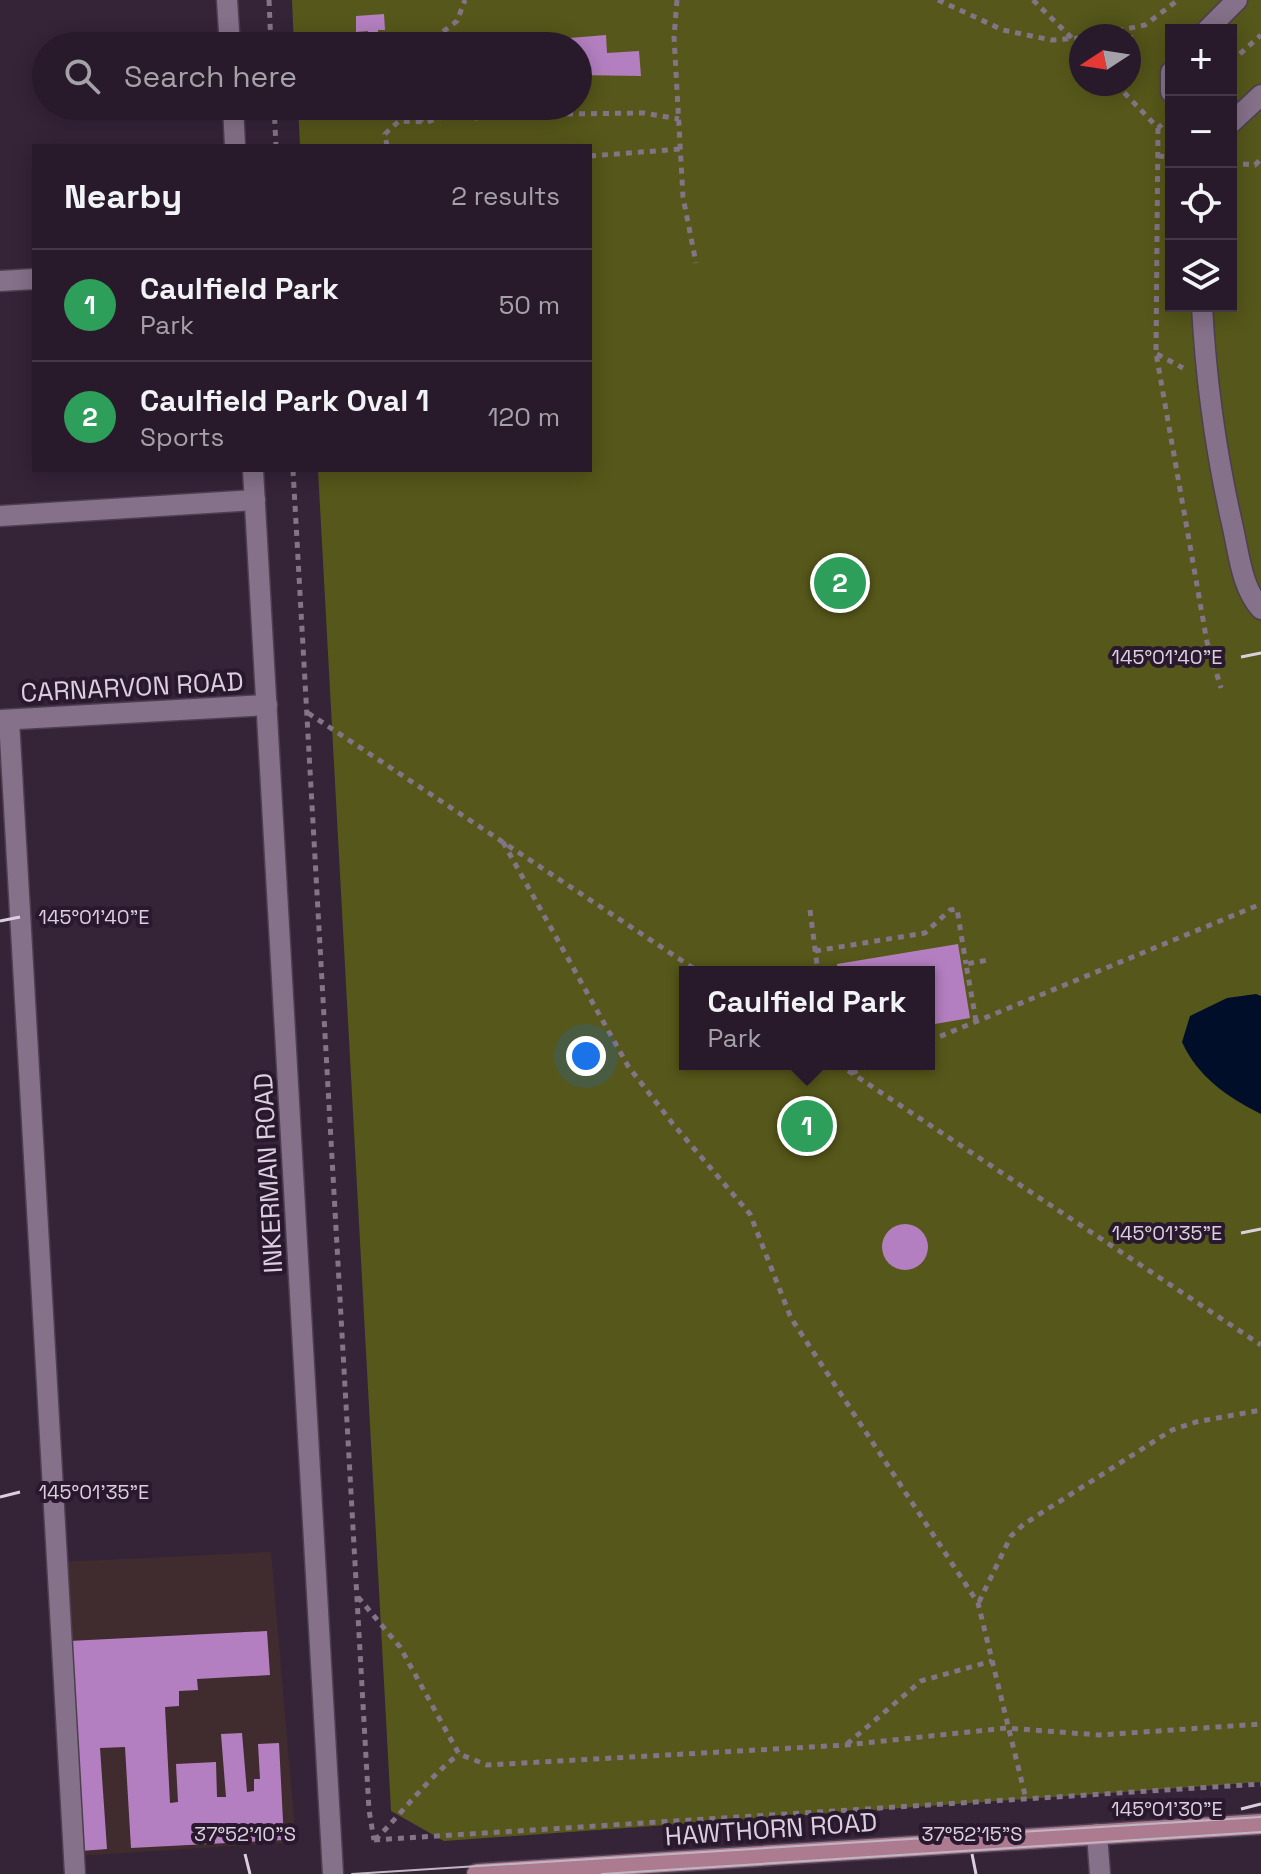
<!DOCTYPE html>
<meta charset="utf-8">
<style>
body{margin:0;font-family:"Space Grotesk",sans-serif;background:#342736;color:#f1f3f6}
.controls{position:absolute;right:24px;top:24px;display:grid;overflow:hidden;border-radius:0px;box-shadow:0 4px 20px #0003}
.controls button{width:72px;height:72px;display:grid;place-items:center;padding:0;border:0;border-bottom:2px solid #443847;background:#281a2a;color:#f1f3f6;font:40px sans-serif}
.compass{position:absolute;left:1069px;top:24px;width:72px;height:72px;border-radius:50%;background:#281a2a;box-shadow:0 4px 20px #0003;rotate:258deg}
.you{position:absolute;left:586px;top:1056px;width:28px;height:28px;margin:-20px;border:6px solid #fff;border-radius:50%;background:#1a73e8;box-shadow:0 0 0 12px #1a73e833}
.badge{display:grid;place-items:center;width:52px;height:52px;border-radius:50%;background:#e7ac37;color:#fff;font-size:26px;font-weight:700}
.pin{position:absolute;translate:-50% -50%;border:4px solid #fff;box-shadow:0 2px 8px #0006}
.popup{position:absolute;left:679px;top:966px;width:256px;height:104px;box-sizing:border-box;display:grid;place-content:center;border-radius:0px;background:#281a2a;filter:drop-shadow(0 2px 6px #0005);font-size:26px;white-space:nowrap;color:#a5a1a8}
.popup b{font-size:30px;color:#f1f3f6}
.popup::after{content:'';position:absolute;left:50%;top:100%;margin-left:-16px;border:16px solid transparent;border-top-color:#281a2a}
.list{margin:0;padding:0;list-style:none}
h2{display:flex;justify-content:space-between;align-items:center;height:104px;margin:0;padding:0 32px;font-size:34px}
h2 small{font-size:26px;font-weight:400;color:#a5a1a8}
.list li{display:grid;grid-template-columns:52px 1fr auto;gap:24px;align-items:center;box-sizing:border-box;height:112px;padding:0 32px;border-top:2px solid #443847}
.list b{display:block;font-size:30px;white-space:nowrap}
.list p{margin:0;font-size:26px;white-space:nowrap;color:#a5a1a8}
.list em{font-size:26px;font-style:normal;color:#a5a1a8}
.icon{flex:none;width:44px;height:44px;fill:none;stroke:currentColor;stroke-width:2;stroke-linecap:round;stroke-linejoin:round}
.map{position:relative;flex:none;width:1261px;height:1874px;overflow:hidden}
.search{position:absolute;background:#281a2a;box-shadow:0 4px 20px #0003;left:32px;top:32px;width:560px;height:88px;display:flex;align-items:center;gap:20px;box-sizing:border-box;padding:0 28px;border-radius:44px;color:#a5a1a8;font-size:30px}
.panel{position:absolute;background:#281a2a;box-shadow:0 4px 20px #0003;left:32px;top:144px;width:560px;height:328px;border-radius:0px}
.map>svg:first-child{display:block}
.commercial{fill:#402c2e}
.green{fill:#56571a;fill-rule:evenodd}
.water{fill:#000e2a}
.building{fill:#b47fc0}
.lines{fill:none;stroke-linecap:round;stroke-linejoin:round}
.minor-casing{stroke:#4d3f50;stroke-width:23}
.major-casing{stroke:#4d3f50;stroke-width:23}
.path{stroke:#837486;stroke-width:5;stroke-dasharray:6 6;stroke-linecap:butt}
.minor{stroke:#85718a;stroke-width:20}
.major{stroke:#ad7b8f;stroke-width:20}
.tram{stroke:#c1b5c4;stroke-width:2}
.ticks{fill:none;stroke:#dacfdd;stroke-width:3}
.labels{text-anchor:middle;dominant-baseline:central;stroke-width:8;stroke-linejoin:round;paint-order:stroke}
.street-label{font-size:26px;fill:#dacfdd;stroke:#2a192e}
.ticks-label{font-size:20px;text-anchor:middle;fill:#dacfdd;stroke:#2a192e;stroke-width:8;stroke-linejoin:round;paint-order:stroke}
</style>
<div class="map">
<svg width="1261" height="1874" viewBox="0 0 1261 1874">
<rect width="100%" height="100%" fill="#352338"/>
<!-- commercial -->
<polygon class="commercial" points="271,1552 296,1842 78,1856 61,1562"/>
<!-- green -->
<path class="green" d="M 292,0 L 1261,0 L 1261,1782 L 444,1841 L 391,1811 L 318,470 L 590,470 L 590,146 L 300,146 L 298,106 L 578,106 L 578,46 L 294,46 ZM 1171,30 L 1231,30 L 1231,306 L 1171,306 ZM 1081,36 L 1129,36 L 1129,84 L 1081,84 ZM 685,972 L 929,972 L 929,1064 L 685,1064 Z"/>
<!-- water -->
<path class="water" d="M 1256,994 L 1261,996 L 1261,1114 C 1227,1097 1198,1077 1182,1042 L 1190,1016 L 1227,998 Z"/>
<!-- building -->
<g class="building">
<polygon points="384,14 385,30 378,30 378,34 383,34 384,46 335,46 334,38 368,36 368,31 356,32 356,16"/>
<polygon points="606,35 607,53 639,51 641,76 578,75 578,46 471,46"/>
<polygon points="958,944 970,1018 929,1025 929,972 838,972 837,964"/>
<circle cx="905" cy="1247" r="23"/>
<polygon points="267,1631 270,1675 197,1679 198,1690 179,1691 179,1706 165,1707 170,1803 178,1802 176,1764 216,1762 217,1797 226,1797 221,1734 242,1733 247,1792 254,1791 254,1779 260,1779 258,1744 279,1743 284,1840 131,1848 125,1747 100,1748 107,1849 81,1851 69,1641"/>
</g>
<g class="lines">
<!-- minor casing -->
<g class="minor-casing">
<g id="minor">
<polyline points="227,0 230,46"/>
<polyline points="1207,30 1237,0"/>
<polyline points="1171,72 1171,92"/>
<polyline points="233,106 235,146"/>
<polyline points="1231,123 1261,95"/>
<polyline points="0,281 34,279"/>
<path d="M 1202,306 C 1206,382 1216,454 1233,528 C 1239,555 1242,588 1261,609"/>
<polyline points="253,470 333,1874"/>
<polyline points="0,516 255,500"/>
<polyline points="0,720 267,705"/>
<polyline points="9,720 75,1874"/>
<polyline points="1097,1834 1100,1874"/>
</g>
</g>
<!-- major casing -->
<g class="major-casing">
<polyline id="major" points="477,1874 1261,1824"/>
</g>
<!-- path -->
<g class="path">
<polyline points="269,0 271,46"/>
<polyline points="677,0 674,37 683,197 696,263"/>
<polyline points="938,0 1003,30 1051,40 1081,38"/>
<polyline points="1033,0 1081,47"/>
<polyline points="1094,36 1145,25 1178,0"/>
<polyline points="424,46 457,21 465,0"/>
<polyline points="1129,53 1131,30"/>
<polyline points="1231,62 1261,35"/>
<polyline points="1116,84 1158,128 1170,117"/>
<polyline points="274,106 276,146"/>
<polyline points="420,106 421,122"/>
<polyline points="1158,128 1156,353 1207,642 1221,688"/>
<polyline points="387,146 385,134 399,121 427,122 446,116 477,118 498,109 525,113 543,108 563,114 643,113 679,119"/>
<polyline points="590,156 681,149"/>
<polyline points="1158,156 1171,157"/>
<polyline points="1231,163 1255,165 1261,159"/>
<polyline points="1157,354 1183,368"/>
<polyline points="293,470 369,1810 374,1840"/>
<polyline points="308,713 699,972"/>
<polyline points="503,842 628,1066 673,1124 750,1214 791,1318 978,1603 1026,1799"/>
<polyline points="810,910 818,972"/>
<polyline points="815,951 925,933 950,910 957,909 966,964"/>
<polyline points="976,1021 966,964 988,960"/>
<polyline points="929,1041 1261,904"/>
<polyline points="838,1064 1261,1345"/>
<polyline points="852,1073 873,1064"/>
<polyline points="358,1597 400,1647 459,1754 487,1765 846,1745 1006,1728 1099,1735 1261,1724"/>
<polyline points="979,1602 1011,1536 1024,1524 1172,1430 1196,1422 1261,1410"/>
<polyline points="847,1744 921,1681 992,1661"/>
<polyline points="374,1840 1261,1784"/>
<path d="M 375,1840 C 404,1811 427,1779 459,1754"/>
</g>
<!-- minor -->
<use href="#minor" class="minor"/>
<!-- major -->
<use href="#major" class="major"/>
<!-- tram -->
<g class="tram">
<polyline points="352,1874 1261,1817"/>
<polyline points="602,1874 1261,1832"/>
</g>
</g>
<!-- ticks -->
<path class="ticks" d="M 1241,657 L 1261,653M 0,921 L 20,917M 1241,1233 L 1261,1229M 0,1497 L 20,1492M 1241,1809 L 1261,1804M 245,1854 L 250,1874M 972,1854 L 976,1874"/>
<g class="labels">
<!-- street labels -->
<g class="street-label">
<text transform="translate(132 687) rotate(-3)">CARNARVON ROAD</text>
<text transform="translate(268 1173) rotate(-93)">INKERMAN ROAD</text>
<text transform="translate(771 1829) rotate(-4)">HAWTHORN ROAD</text>
</g>
</g>
<g class="ticks-label">
<text x="1167" y="664">145°01'40"E</text>
<text x="94" y="924">145°01'40"E</text>
<text x="1167" y="1240">145°01'35"E</text>
<text x="94" y="1499">145°01'35"E</text>
<text x="1167" y="1816">145°01'30"E</text>
<text x="245" y="1841">37°52'10"S</text>
<text x="972" y="1841">37°52'15"S</text>
</g>
</svg>
<div class="controls">
<button>+</button>
<button>−</button>
<button><svg class="icon" aria-label="locate" viewBox="0 0 24 24"><circle cx="12" cy="12" r="6"/><path d="M12 2v4M12 18v4M2 12h4M18 12h4"/></svg></button>
<button><svg class="icon" aria-label="layers" viewBox="0 0 24 24"><path d="M12 4l9 5-9 5-9-5zM3 14l9 5 9-5"/></svg></button>
</div>
<svg class="compass" viewBox="-18 -18 36 36"><path d="M0-13l5 13h-10z" fill="#e53935"/><path d="M0 13l5-13h-10z" fill="#a5a1a8"/></svg>
<div class="you"></div>
<div class="pin badge" style="left:807px;top:1126px;background:#2e9e5b">1</div>
<div class="popup"><b>Caulfield Park</b>Park</div>
<div class="pin badge" style="left:840px;top:583px;background:#2e9e5b">2</div>
<div class="search"><svg class="icon" aria-label="search" viewBox="0 0 24 24"><circle cx="10" cy="10" r="6"/><path d="M15 15l6 6"/></svg>Search here</div>
<section class="panel">
<h2>Nearby<small>2 results</small></h2>
<ul class="list">
<li><span class="badge" style="background:#2e9e5b">1</span><div><b>Caulfield Park</b><p>Park</p></div><em>50 m</em></li>
<li><span class="badge" style="background:#2e9e5b">2</span><div><b>Caulfield Park Oval 1</b><p>Sports</p></div><em>120 m</em></li>
</ul>
</section>
</div>
